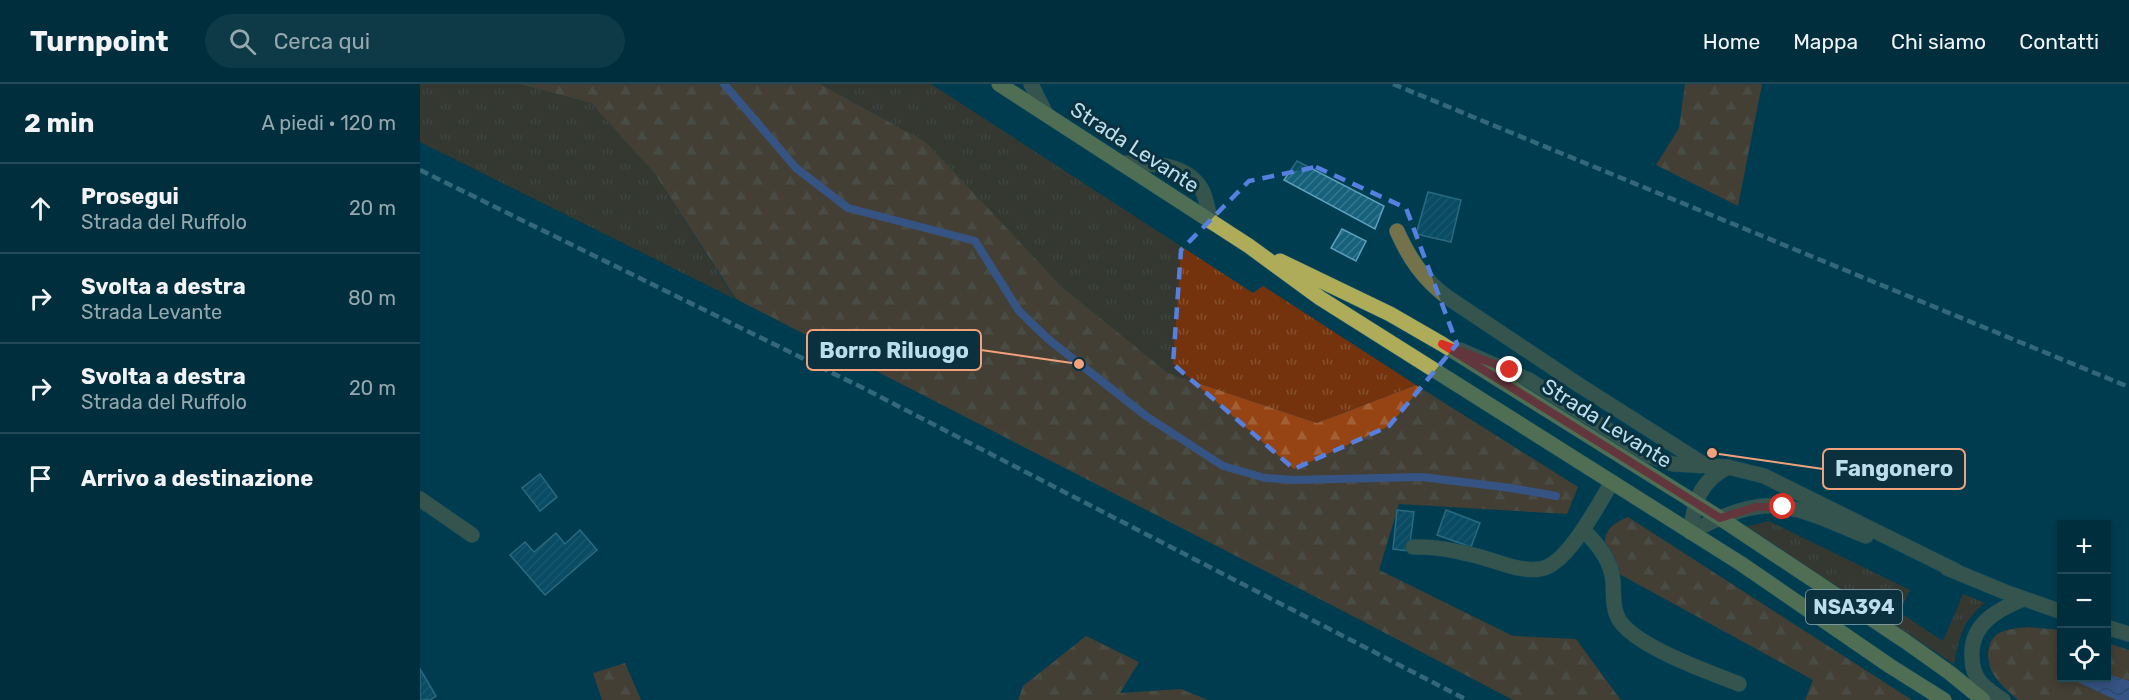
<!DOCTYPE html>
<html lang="it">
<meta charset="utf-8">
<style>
body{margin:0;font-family:Rubik,sans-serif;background:#0e3a47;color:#f1f3f6}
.controls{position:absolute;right:18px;bottom:18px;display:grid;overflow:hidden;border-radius:0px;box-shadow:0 3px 9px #0003}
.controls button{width:54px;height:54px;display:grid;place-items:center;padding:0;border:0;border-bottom:2px solid #224a56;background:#002e3c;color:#f1f3f6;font:30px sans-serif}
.stop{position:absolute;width:18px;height:18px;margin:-14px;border:4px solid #d93025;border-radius:50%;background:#fff}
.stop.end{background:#d93025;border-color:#fff;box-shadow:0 2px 6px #0008}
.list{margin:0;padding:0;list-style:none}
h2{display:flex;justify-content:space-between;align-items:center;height:78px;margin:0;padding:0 24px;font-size:26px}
h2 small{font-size:20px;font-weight:400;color:#95a8af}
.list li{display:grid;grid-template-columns:39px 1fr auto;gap:18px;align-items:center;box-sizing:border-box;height:90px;padding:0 24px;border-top:2px solid #224a56}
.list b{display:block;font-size:22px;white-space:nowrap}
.list p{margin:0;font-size:20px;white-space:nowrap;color:#95a8af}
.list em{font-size:20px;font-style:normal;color:#95a8af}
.icon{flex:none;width:33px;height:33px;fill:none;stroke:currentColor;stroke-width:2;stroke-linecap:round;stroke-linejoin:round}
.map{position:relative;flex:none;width:1709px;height:616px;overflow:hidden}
header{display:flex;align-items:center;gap:36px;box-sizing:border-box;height:84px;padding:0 30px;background:#002e3c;border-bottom:2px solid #224a56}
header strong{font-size:28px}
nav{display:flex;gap:33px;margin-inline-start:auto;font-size:21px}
.search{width:420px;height:54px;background:#0e3a47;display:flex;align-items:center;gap:15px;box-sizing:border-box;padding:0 21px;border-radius:33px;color:#95a8af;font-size:22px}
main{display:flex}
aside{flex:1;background:#002e3c}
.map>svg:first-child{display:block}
.grass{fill:url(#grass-tufts)}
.forest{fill:url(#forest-firs)}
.water{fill:url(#water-waves)}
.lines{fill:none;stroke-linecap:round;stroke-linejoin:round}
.stream{stroke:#776fc1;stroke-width:8}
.building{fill:url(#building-hatch);stroke:#5ba0bc;stroke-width:1.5}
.minor-casing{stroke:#225a6c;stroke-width:16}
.major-casing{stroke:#225a6c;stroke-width:16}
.minor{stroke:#73724b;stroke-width:15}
.major{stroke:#afac59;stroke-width:15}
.rail{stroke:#729eaf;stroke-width:4.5;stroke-dasharray:9 4.5;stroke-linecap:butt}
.route{stroke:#d93025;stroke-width:8}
.marked{fill:none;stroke:#5580df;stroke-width:4.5;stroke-dasharray:12 8;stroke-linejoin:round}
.labels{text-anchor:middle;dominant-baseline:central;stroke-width:6;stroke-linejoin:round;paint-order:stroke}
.shield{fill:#0b313f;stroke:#87a9b8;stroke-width:1.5}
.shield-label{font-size:20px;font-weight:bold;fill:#bcddec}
.street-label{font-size:21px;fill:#bcddec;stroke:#0b313f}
.leader{fill:none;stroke:#f1a17b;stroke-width:2}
.callout-dot{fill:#f1a17b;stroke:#0b313f;stroke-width:2}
.callout{fill:#0b313f;stroke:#f1a17b;stroke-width:2}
.callout-label{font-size:22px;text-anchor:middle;font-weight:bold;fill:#bcddec}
</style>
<header>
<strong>Turnpoint</strong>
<div class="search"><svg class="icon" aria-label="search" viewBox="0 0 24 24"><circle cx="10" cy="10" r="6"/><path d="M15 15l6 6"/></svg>Cerca qui</div>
<nav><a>Home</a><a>Mappa</a><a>Chi siamo</a><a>Contatti</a></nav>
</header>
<main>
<aside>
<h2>2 min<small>A piedi · 120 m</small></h2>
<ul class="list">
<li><svg class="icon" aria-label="ahead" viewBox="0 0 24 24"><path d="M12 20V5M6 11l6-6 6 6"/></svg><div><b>Prosegui</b><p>Strada del Ruffolo</p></div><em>20 m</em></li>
<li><svg class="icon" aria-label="right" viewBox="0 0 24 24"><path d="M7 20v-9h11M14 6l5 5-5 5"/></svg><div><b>Svolta a destra</b><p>Strada Levante</p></div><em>80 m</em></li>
<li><svg class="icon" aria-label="right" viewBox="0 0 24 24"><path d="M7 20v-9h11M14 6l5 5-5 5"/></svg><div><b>Svolta a destra</b><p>Strada del Ruffolo</p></div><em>20 m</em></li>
<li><svg class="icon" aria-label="arrive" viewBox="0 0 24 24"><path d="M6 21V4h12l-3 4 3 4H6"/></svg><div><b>Arrivo a destinazione</b></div></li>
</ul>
</aside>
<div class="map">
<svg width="1709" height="616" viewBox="0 0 1709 616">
<defs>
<pattern id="grass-tufts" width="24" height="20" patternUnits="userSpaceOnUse" patternTransform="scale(1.5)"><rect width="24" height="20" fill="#74330d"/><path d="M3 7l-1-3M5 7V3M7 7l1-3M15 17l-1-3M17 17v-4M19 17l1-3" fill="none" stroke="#865030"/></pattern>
<pattern id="forest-firs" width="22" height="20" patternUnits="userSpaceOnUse" patternTransform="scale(1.5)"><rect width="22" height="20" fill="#964414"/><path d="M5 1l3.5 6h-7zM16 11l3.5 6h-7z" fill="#a35f36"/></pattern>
<pattern id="water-waves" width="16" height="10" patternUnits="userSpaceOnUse" patternTransform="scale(1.5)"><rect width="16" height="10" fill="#776fc1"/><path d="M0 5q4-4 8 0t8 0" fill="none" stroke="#5e5d90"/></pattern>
<pattern id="building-hatch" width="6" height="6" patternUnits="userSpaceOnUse" patternTransform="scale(1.5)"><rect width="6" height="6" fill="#16617b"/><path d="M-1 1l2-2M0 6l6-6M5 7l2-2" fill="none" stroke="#36778e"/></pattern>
</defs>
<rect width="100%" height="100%" fill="#003d50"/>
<!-- grass -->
<g class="grass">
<polygon points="0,0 99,0 171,19 235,90 315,215 0,58"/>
<polygon points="400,0 511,0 833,209 843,202 996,301 897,339 748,289 642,203 506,58"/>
<path d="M 1349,437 L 1490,506 L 1479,528 L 1523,557 L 1543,510 L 1565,519 C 1542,537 1540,552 1534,580 L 1325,443 Z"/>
</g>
<!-- forest -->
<g class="forest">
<polygon points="99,0 400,0 506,58 642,203 748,289 897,339 996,301 1158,403 1147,430 979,420 959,486 1093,552 1156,555 1200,615 1202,616 1093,616 925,528 316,215 235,90 171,19"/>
<polygon points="1265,0 1342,0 1318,122 1236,81 1259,44"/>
<path d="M 1208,433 L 1492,616 L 1385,616 L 1393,596 L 1192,486 C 1183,460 1178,445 1208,433 Z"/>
<path d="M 1607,543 L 1642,546 L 1642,594 L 1686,594 L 1687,559 L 1709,566 L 1709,616 L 1598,616 C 1589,608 1578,599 1572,588 C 1566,576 1566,557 1579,549 C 1587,545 1598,544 1607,543 Z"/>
<polygon points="666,552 719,578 700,609 761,605 788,616 598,616 603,602"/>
<polygon points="205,579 221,616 182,616 173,589"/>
</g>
<!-- water -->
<polygon class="water" points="1687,590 1709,597 1709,616 1696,616 1649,594 1686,594"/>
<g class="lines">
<!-- stream -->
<polyline class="stream" points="304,0 376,84 428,124 555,157 599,227 628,255 726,332 803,382 845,394 874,396 1002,393 1091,404 1136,412"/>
</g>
<!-- building -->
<g class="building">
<polygon points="877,77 964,122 955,145 864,96"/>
<polygon points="1008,108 1041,116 1031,158 996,150"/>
<polygon points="922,145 946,157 936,177 911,164"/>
<polygon points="120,390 137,413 120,427 102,404"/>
<polygon points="977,426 994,428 989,467 973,465"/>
<polygon points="1026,426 1060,439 1051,463 1017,451"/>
<polygon points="160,446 177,466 125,511 90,471 105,458 114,468 136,449 145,460"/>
<polygon points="0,585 16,612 10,616 0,616"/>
</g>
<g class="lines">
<!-- minor casing -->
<g class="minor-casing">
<g id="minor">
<polyline points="611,0 626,30"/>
<path d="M 700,79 C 728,80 766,77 782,106 C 787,115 788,128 791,138"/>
<path d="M 977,147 C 989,174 1003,195 1027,213 L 1159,301 L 1285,381"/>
<polyline points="1040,266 1109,296 1230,372 1253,380 1308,383 1344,392 1536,487"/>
<polyline points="0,415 52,451"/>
<path d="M 1163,446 C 1178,460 1191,476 1193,497 C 1194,510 1192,522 1198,534 C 1213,562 1289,588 1319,600"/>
<path d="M 1270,448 C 1293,437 1318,424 1344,422 C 1379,420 1415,440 1446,452"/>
<path d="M 1270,448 C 1275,417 1279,398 1308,383"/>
<path d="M 993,463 C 1016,462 1036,467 1057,472 C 1076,477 1100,488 1120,485 C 1147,482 1179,419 1192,398"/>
<polyline points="1527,484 1585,508 1642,528"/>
<polyline points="1686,543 1709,550"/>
<path d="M 1583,616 C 1575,611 1567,605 1561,599 C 1555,592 1552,582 1552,573 C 1550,540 1577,526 1603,515"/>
</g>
</g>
<!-- major casing -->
<g class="major-casing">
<g id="major">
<polyline points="579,0 829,162 900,214 1320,479 1470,582 1524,616"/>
<polyline points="860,177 970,230 1022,260 1300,434 1485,557 1530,589 1563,616"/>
</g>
</g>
<!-- minor -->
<use href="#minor" class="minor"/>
<!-- major -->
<use href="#major" class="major"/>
<!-- rail -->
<g class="rail">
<polyline points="973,0 1709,303"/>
<polyline points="0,86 445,305 1047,616"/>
</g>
</g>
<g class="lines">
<!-- route -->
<polyline class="route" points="1090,286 1022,260 1300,434 1336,423 1363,423"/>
</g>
<!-- marked area -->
<path d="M0 0H1709V616H0ZM 896,83 L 986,124 L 1037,260 L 969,342 L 874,385 L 753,280 L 761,166 L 829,97 Z" fill="#003d50" fill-opacity=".55" fill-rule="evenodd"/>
<path class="marked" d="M 896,83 L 986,124 L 1037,260 L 969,342 L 874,385 L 753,280 L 761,166 L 829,97 Z"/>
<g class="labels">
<!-- shield labels -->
<rect class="shield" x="1386" y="506" width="96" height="34" rx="4.5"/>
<g class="shield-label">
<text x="1434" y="523">NSA394</text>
</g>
<!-- street labels -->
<g class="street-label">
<text transform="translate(715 63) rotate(33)">Strada Levante</text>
<text transform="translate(1187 339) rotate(32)">Strada Levante</text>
</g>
</g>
<!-- callouts -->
<path class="leader" d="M659 280L561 266M1292 369L1403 385"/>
<g class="callout-dot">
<circle cx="659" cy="280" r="6"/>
<circle cx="1292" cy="369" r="6"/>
</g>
<g class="callout">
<rect x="387" y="246" width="174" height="40" rx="6"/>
<rect x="1403" y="365" width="142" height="40" rx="6"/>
</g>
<g class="callout-label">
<text x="474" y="274">Borro Riluogo</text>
<text x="1474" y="392">Fangonero</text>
</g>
</svg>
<div class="controls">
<button>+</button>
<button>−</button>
<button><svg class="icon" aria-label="locate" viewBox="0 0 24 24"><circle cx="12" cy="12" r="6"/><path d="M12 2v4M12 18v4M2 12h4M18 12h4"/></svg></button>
</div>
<div class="stop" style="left:1363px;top:423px"></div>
<div class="stop end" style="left:1090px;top:286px"></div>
</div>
</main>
